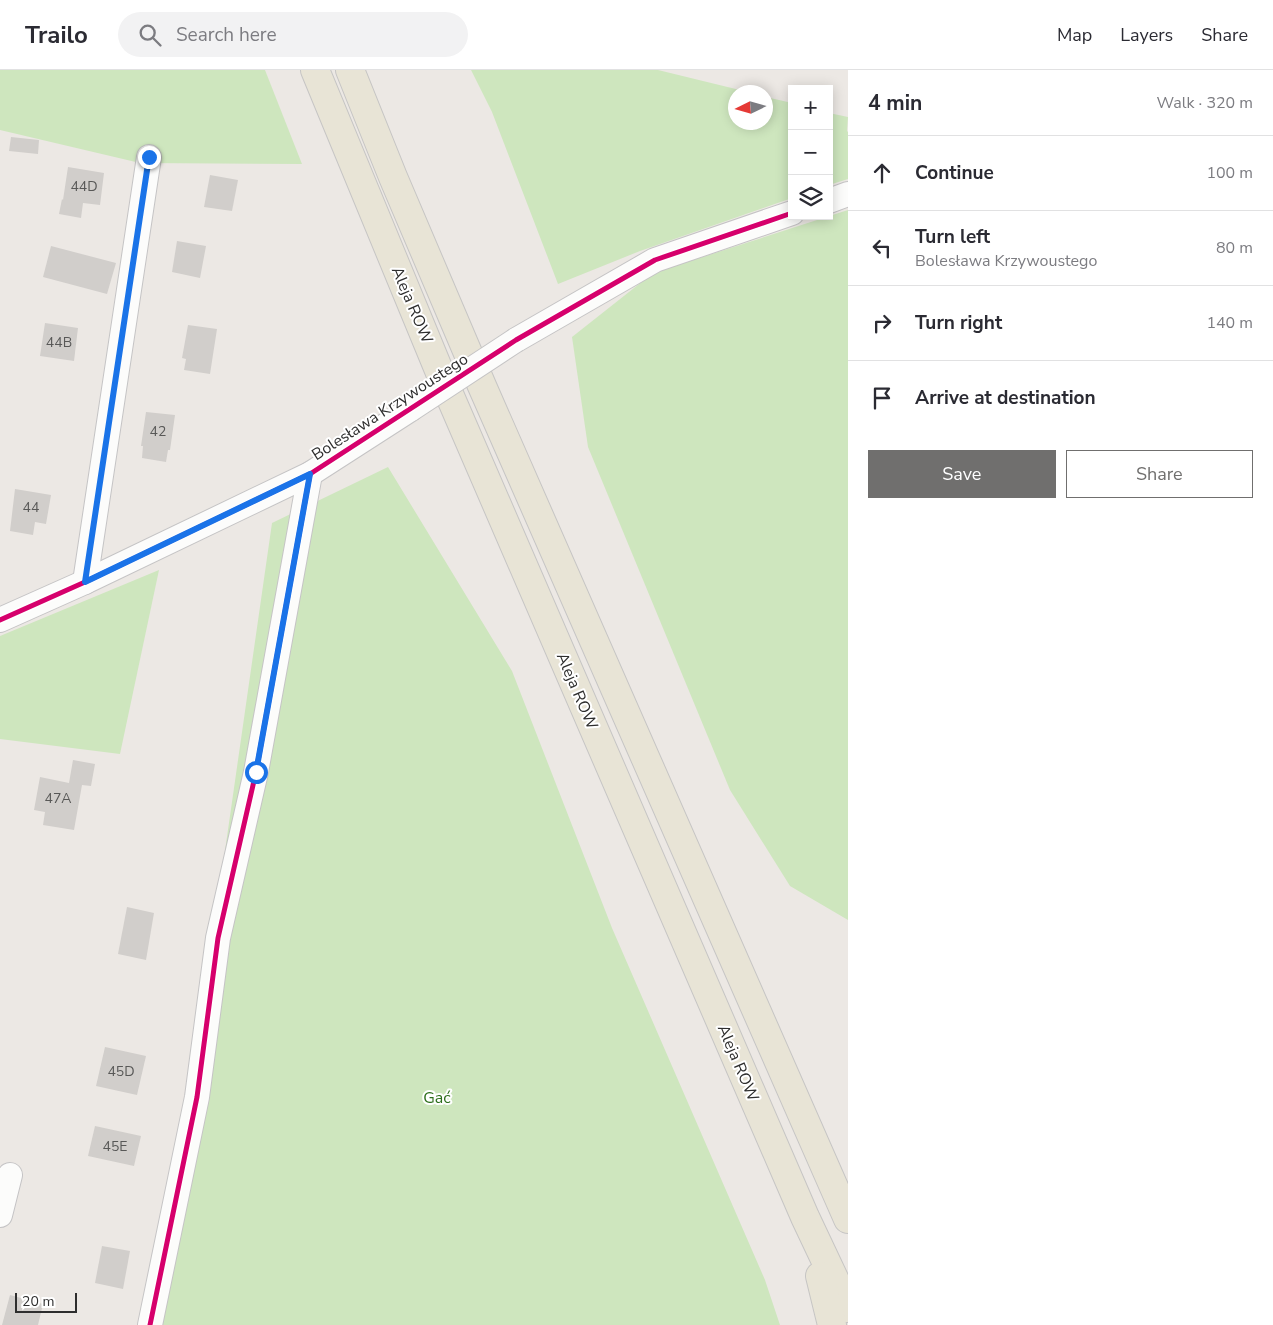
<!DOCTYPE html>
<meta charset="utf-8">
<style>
body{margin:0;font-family:"Nunito Sans",sans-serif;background:#f2f2f3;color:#2b2b33}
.controls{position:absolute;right:15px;top:15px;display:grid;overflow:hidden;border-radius:0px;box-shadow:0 2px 12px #0003}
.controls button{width:45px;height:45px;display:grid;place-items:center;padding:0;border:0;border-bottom:1px solid #e1e1e2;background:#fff;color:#2b2b33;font:25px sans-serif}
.compass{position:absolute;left:728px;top:15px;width:45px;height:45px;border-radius:50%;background:#fff;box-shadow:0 2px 12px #0003;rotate:265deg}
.scale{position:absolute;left:15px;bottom:12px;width:62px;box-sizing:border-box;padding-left:5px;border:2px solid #2e2e2e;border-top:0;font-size:14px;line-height:18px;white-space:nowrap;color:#2e2e2e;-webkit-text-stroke:4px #fff;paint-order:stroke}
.stop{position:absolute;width:15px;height:15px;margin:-11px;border:4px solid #1a73e8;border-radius:50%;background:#fff}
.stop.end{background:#1a73e8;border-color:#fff;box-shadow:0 1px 5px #0008}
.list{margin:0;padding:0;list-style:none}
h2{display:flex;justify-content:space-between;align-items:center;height:65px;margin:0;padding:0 20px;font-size:21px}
h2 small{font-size:16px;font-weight:400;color:#7c7c81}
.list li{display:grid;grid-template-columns:32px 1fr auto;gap:15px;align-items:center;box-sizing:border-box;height:75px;padding:0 20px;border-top:1px solid #e1e1e2}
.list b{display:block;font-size:19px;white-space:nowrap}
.list p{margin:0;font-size:16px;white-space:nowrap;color:#7c7c81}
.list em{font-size:16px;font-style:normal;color:#7c7c81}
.actions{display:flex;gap:10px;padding:15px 20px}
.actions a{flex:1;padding:11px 0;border:1px solid #706f6e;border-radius:0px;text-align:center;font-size:18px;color:#706f6e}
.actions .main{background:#706f6e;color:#fff}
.icon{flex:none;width:28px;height:28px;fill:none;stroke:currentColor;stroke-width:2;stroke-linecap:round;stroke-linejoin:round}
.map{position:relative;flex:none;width:848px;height:1255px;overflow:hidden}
header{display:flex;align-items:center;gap:30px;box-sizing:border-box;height:70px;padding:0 25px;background:#fff;border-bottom:1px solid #e1e1e2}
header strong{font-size:24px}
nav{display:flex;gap:28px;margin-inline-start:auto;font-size:18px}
.search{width:350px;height:45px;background:#f2f2f3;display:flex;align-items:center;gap:12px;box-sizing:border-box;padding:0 18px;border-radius:28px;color:#7c7c81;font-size:19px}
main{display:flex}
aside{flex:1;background:#fff}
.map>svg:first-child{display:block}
.green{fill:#cee6be}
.building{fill:#d1cecb}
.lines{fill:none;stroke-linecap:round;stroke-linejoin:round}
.minor-casing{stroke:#c5c4c5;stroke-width:26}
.major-casing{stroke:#c6c5c4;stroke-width:30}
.minor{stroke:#fcfcfb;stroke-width:24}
.major{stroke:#e8e4d6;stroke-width:28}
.minor-bridge-casing{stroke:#c5c4c5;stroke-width:26;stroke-linecap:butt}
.minor-bridge{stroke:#fcfcfb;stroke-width:24}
.cycleway-casing{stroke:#fff;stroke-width:8}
.cycleway{stroke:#d6006c;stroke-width:5}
.route{stroke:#1a73e8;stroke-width:6}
.labels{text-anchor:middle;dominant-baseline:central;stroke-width:4;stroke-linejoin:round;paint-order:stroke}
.number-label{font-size:14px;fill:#585857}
.street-label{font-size:16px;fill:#2e2e2e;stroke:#fff}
.park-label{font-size:16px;fill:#2c6e1b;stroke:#fff}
</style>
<header>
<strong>Trailo</strong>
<div class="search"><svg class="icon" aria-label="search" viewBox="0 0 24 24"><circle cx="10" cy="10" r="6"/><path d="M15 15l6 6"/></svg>Search here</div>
<nav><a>Map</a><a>Layers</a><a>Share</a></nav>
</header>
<main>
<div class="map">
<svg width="848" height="1255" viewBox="0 0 848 1255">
<rect width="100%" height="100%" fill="#ece8e4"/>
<!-- green -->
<g class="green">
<polygon points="0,0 265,0 302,94 140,93 0,60"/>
<polygon points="471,0 658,0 748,22 736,22 736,52 766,52 766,27 792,33 792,128 640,181 558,214 492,42"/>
<polygon points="829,43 848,47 847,61 848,62 848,109 829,115"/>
<polygon points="848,140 848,850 790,816 730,720 588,377 572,267 653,203"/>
<polygon points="388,397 512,601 612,858 765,1210 780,1255 157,1255 272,453"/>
<polygon points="159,500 120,684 0,669 0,566"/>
</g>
<!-- building -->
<g class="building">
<polygon points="11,67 39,70 38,84 9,81"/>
<polygon points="68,97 104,103 100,135 83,133 81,148 59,144 62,129 63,130"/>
<polygon points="210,105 238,110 232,141 204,137"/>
<polygon points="177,171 206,176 200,208 172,202"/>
<polygon points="51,176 116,193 107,224 43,207"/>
<polygon points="45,253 78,258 74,291 40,286"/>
<polygon points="188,255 217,259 210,304 184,300 186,289 182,288"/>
<polygon points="146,342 175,345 170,380 168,380 166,392 142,388 143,376 141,376"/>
<polygon points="15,419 51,425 46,454 35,452 33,465 10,461"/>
<polygon points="73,690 95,694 91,716 82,715 74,760 43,755 45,742 34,740 40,707 69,713"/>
<polygon points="127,837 154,843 146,890 118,884"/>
<polygon points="105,977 146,986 137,1025 96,1016"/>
<polygon points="95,1056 141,1066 134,1096 88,1086"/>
<polygon points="102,1176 130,1181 123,1219 95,1213"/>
<polygon points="10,1225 43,1234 38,1255 2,1255"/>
</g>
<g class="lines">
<!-- minor casing -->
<g class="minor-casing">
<g id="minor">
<polyline points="829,131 848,124"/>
<polyline points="516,270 655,190 792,143"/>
<polyline points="85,512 149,87"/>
<polyline points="0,550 85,512 310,404 411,339"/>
<polyline points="0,1145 10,1105"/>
<polyline points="150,1255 197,1027 218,868 256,702 310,404"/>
</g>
</g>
<!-- major casing -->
<g class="major-casing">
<g id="major">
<polyline points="315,0 443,310 805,1147 848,1238"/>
<polyline points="350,0 393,107 482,316 848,1149"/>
<polyline points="820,1206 832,1255"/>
</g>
</g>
<!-- minor -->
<use href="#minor" class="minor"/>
<!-- major -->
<use href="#major" class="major"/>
<!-- minor-bridge casing -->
<g class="minor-bridge-casing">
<polyline id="minor-bridge" points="411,339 516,270"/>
</g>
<!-- minor-bridge -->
<use href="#minor-bridge" class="minor-bridge"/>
<!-- cycleway casing -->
<g class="cycleway-casing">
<g id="cycleway">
<polyline points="0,550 85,512 310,404 516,270 655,190 792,143"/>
<polyline points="150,1255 197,1027 218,868 256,702 310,404"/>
</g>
</g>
<!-- cycleway -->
<use href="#cycleway" class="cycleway"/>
</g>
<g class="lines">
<!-- route -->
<polyline class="route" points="149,87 85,512 310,404 256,702"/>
</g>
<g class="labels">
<!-- number labels -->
<g class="number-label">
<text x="84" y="116">44D</text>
<text x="59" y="272">44B</text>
<text x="158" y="361">42</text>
<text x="31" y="437">44</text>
<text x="58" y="728">47A</text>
<text x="121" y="1001">45D</text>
<text x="115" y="1076">45E</text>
</g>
<!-- street labels -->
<g class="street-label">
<text transform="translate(412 235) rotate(67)">Aleja ROW</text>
<text transform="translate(390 337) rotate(-33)">Bolesława Krzywoustego</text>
<text transform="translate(577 621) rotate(67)">Aleja ROW</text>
<text transform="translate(738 993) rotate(67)">Aleja ROW</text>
</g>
<!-- park labels -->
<g class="park-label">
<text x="437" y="1028">Gać</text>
</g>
</g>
</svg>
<div class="controls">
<button>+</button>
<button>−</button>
<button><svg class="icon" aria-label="layers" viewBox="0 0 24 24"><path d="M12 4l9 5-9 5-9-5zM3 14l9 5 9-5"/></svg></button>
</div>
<svg class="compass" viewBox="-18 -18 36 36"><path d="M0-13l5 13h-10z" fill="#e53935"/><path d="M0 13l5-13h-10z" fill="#7c7c81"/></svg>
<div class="scale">20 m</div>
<div class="stop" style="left:256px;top:702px"></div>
<div class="stop end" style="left:149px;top:87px"></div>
</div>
<aside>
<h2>4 min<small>Walk · 320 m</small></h2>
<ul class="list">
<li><svg class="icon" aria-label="ahead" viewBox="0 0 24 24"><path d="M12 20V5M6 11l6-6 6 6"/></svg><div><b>Continue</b></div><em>100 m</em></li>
<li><svg class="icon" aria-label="left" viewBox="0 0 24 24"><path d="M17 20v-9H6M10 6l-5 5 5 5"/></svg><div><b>Turn left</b><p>Bolesława Krzywoustego</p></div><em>80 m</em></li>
<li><svg class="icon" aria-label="right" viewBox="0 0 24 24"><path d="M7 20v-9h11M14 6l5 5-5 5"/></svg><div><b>Turn right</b></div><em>140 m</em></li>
<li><svg class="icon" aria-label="arrive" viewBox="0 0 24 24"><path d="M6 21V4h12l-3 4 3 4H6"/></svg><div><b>Arrive at destination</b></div></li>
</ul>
<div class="actions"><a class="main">Save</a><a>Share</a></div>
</aside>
</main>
